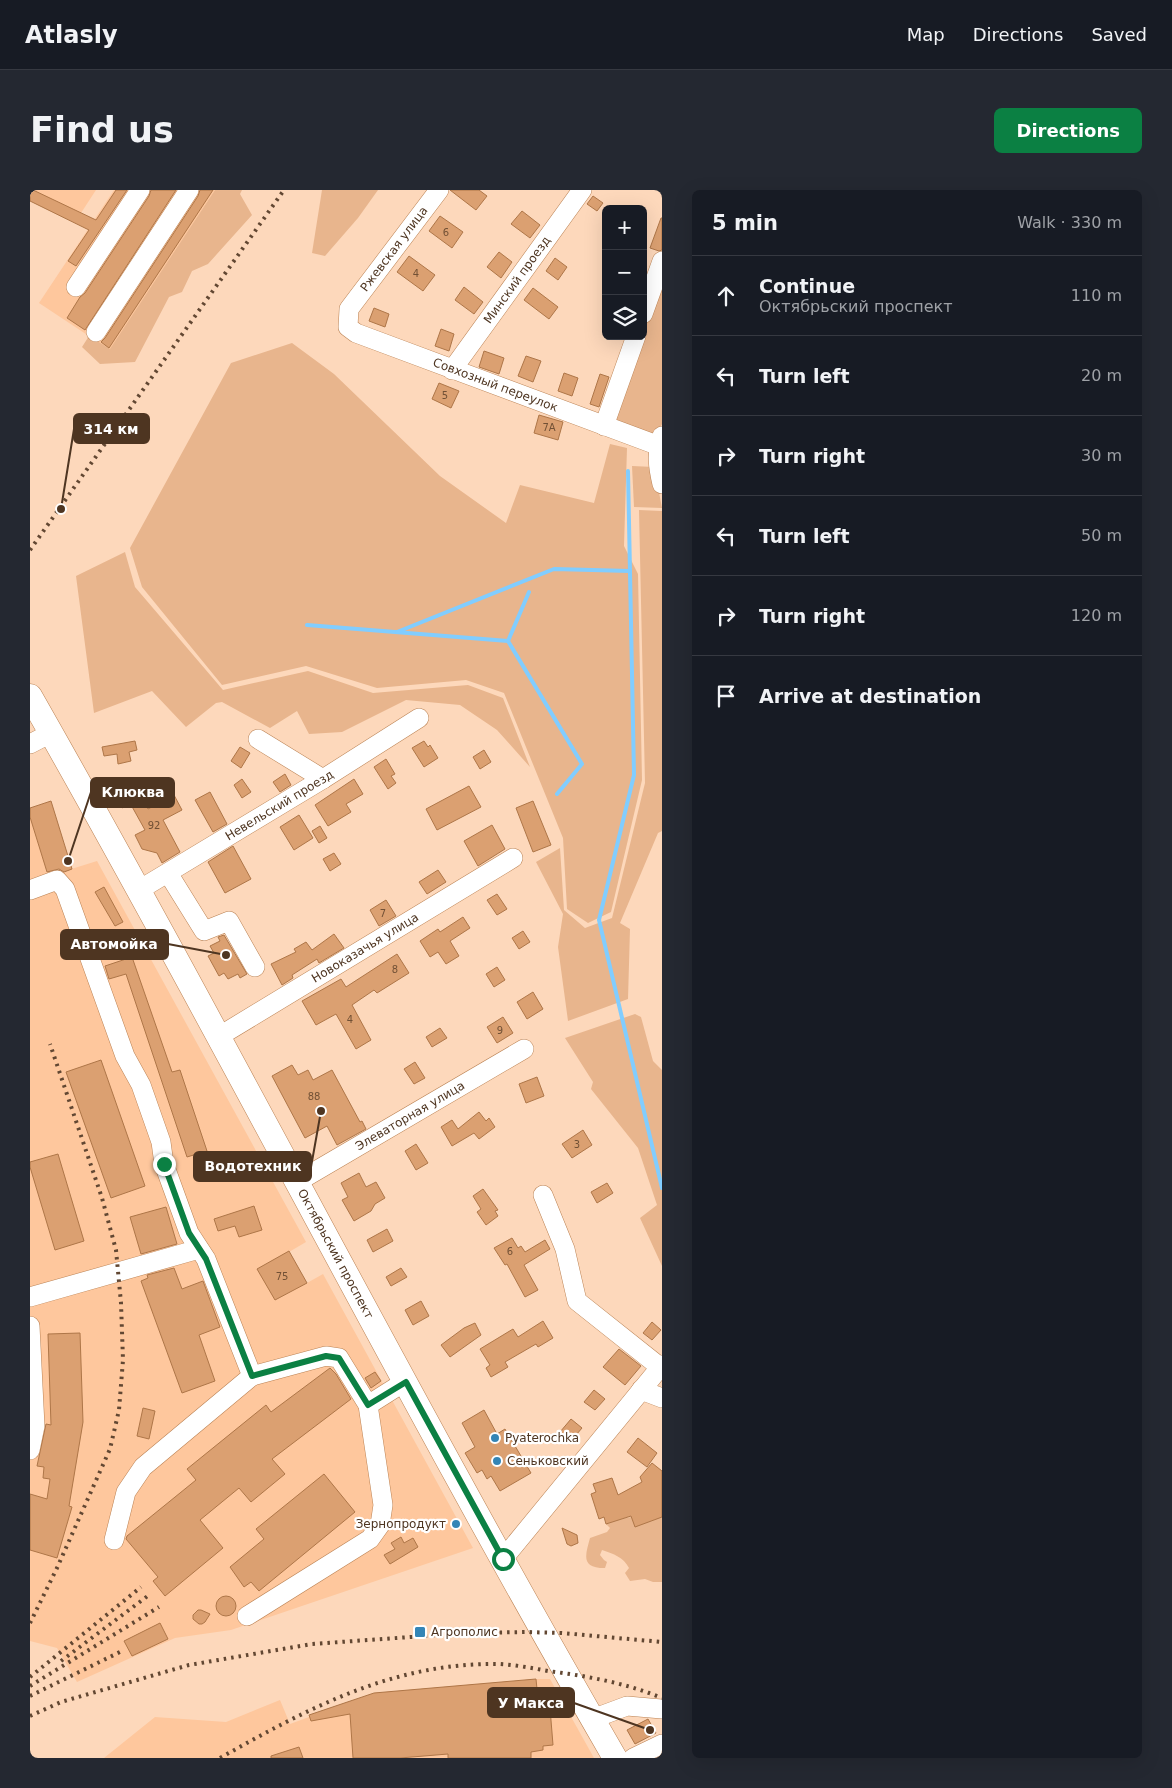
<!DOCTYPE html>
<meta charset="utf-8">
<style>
body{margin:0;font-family:"DejaVu Sans",sans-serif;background:#242831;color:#f1f3f6}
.controls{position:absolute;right:15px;top:15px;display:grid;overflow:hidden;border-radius:8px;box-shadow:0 5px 20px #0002}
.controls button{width:45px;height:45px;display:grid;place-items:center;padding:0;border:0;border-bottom:1px solid #363941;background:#171b24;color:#f1f3f6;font:25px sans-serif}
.stop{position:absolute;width:15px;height:15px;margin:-11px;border:4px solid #0b8043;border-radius:50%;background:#fff}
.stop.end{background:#0b8043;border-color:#fff;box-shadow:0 1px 5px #0008}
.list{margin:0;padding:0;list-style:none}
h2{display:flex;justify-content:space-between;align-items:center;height:65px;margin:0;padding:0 20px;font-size:21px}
h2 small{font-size:16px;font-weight:400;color:#9ea1a6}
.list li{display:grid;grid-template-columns:32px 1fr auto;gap:15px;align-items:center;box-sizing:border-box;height:80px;padding:0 20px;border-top:1px solid #363941}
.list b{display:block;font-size:19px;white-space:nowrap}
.list p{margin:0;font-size:16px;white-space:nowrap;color:#9ea1a6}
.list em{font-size:16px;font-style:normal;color:#9ea1a6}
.icon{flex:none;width:28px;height:28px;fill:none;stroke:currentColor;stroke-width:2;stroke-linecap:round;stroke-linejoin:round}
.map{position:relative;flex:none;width:632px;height:1568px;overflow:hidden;border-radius:8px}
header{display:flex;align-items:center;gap:30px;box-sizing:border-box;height:70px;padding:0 25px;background:#171b24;border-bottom:1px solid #363941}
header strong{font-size:24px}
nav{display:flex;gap:28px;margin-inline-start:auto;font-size:18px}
.intro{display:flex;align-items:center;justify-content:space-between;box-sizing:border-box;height:120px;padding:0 30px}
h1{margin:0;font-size:35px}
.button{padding:12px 22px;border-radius:8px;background:#0b8043;color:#fff;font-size:18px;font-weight:700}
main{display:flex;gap:30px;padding:0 30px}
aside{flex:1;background:#171b24;border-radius:8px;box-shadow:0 5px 20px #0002}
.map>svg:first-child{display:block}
.built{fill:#fec79d}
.green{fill:#e8b58d}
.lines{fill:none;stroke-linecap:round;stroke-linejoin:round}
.stream{stroke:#81cdff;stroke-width:4}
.building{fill:#dba071;stroke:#ae7648}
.minor-casing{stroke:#bb8253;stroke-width:20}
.major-casing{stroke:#bb8253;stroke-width:25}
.minor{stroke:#fff;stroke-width:19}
.major{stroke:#fff;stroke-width:24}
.rail{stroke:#624732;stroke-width:4;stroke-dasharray:2.5 5;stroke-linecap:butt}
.route{stroke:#0b8043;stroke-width:6}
.poi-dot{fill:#3485b6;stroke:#fff;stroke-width:2}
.labels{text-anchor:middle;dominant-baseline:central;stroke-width:4.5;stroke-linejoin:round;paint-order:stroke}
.number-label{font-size:10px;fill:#715035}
.street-label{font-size:12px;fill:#4e3521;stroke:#fff}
.poi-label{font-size:12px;fill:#4e3521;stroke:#fff;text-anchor:start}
.leader{fill:none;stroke:#4e3521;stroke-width:2}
.callout-dot{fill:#4e3521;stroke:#fff;stroke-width:2}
.callout{fill:#4e3521;stroke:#4e3521;stroke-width:2}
.callout-label{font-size:14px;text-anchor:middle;font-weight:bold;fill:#fff}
</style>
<header>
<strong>Atlasly</strong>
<nav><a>Map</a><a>Directions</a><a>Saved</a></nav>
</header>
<div class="intro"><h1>Find us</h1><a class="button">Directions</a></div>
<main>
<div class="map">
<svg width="632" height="1568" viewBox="0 0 632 1568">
<rect width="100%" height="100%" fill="#fdd8bb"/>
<!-- built -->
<g class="built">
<polygon points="0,0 66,0 51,23 45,33 0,11"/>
<polygon points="84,0 185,0 80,160 9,113"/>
<polygon points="0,627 19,686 67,671 276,1052 259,1062 277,1093 293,1084 443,1358 201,1440 145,1448 47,1492 27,1458 0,1451"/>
<polygon points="506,1489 520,1489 564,1568 74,1568 125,1527 196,1532 250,1510 260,1534 344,1503"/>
</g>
<!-- green -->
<g class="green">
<polygon points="185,0 212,0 210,4 222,25 178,74 162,81 152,102 139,107 105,172 70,174 52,157 59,146 80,159"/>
<polygon points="292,0 348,0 328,28 295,66 282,63"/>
<polygon points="632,81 632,234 627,246 582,228 613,146 613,137"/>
<polygon points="262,153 304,184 410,286 476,333 490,295 564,313 580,254 597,258 594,356 608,384 612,590 581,722 558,733 537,719 533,648 474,503 436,490 347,498 276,476 192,495 112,397 100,358 201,173"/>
<polygon points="602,276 624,277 632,318 604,317"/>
<polygon points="609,320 632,321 632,641 628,643 590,733 600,739 598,809 538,831 528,757 533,724 506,672 530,658 534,720 555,738 582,728 615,593"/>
<polygon points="95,362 105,397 193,500 278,481 343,503 438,495 473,508 500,577 467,540 430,515 376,510 312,542 279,544 267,521 240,538 192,512 186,513 156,537 122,501 64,523 46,386"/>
<polygon points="605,824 611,827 623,871 632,880 632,1076 610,1028 627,1015 608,958 561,899 563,892 535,848"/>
<path d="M 632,1322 L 632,1392 L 623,1392 L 615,1389 L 600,1391 L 595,1383 L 599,1378 C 593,1367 584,1364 572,1360 L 570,1365 L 574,1370 L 577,1372 L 575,1378 C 551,1378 555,1366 560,1348 L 577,1342 L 580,1338 L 576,1334 L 595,1328 Z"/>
</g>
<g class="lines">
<!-- stream -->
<g class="stream">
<polyline points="598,281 604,585 569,730 632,998"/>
<polyline points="277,435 478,451 552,574 527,604"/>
<polyline points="367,442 524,379 600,381"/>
<polyline points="478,451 499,402"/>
</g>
</g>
<!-- building -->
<g class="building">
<polygon points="0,0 3,0 66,30 86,0 97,0 46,76 38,71 59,40 0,11"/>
<polygon points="121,0 146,0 55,140 37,128 50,107 55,103 119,6"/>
<polygon points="170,0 183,0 79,158 71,152 75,148 168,6"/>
<polygon points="420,0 449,0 457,6 446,20"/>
<polygon points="563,6 573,13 567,21 557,14"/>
<polygon points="492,21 510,35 500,48 481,34"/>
<polygon points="410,26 433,42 422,58 399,41"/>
<polygon points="631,28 632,28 632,60 629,61 620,58"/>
<polygon points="469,62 482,72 471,88 457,77"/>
<polygon points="379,66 405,85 393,101 367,82"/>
<polygon points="525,68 537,77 528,90 516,81"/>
<polygon points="434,97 453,112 444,124 425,110"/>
<polygon points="503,98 528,117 519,129 494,110"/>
<polygon points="344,118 359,124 355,137 339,131"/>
<polygon points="411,139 424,144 419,161 405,156"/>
<polygon points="454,161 474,168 469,184 449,177"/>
<polygon points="496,166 511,171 503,192 488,186"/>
<polygon points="534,183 548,188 542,206 528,201"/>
<polygon points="570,184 579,187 569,217 560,214"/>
<polygon points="409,193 429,201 421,218 402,209"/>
<polygon points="509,225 533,232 528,250 504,243"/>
<polygon points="105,551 107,560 99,562 101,571 88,574 87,564 74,566 72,557"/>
<polygon points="394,551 398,557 400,555 408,568 394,577 382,558"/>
<polygon points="210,557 220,563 211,578 201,571"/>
<polygon points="454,560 461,572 450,579 443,567"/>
<polygon points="356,569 365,584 361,586 366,593 358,599 344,577"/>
<polygon points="255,584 261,595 250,602 243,592"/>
<polygon points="212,589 221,602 212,608 204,595"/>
<polygon points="324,589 333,604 316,614 321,622 298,636 285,615"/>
<polygon points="439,596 451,617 407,640 396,619"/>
<polygon points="106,597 118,619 144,605 152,620 133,630 150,662 132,673 127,663 112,659 105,645 115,640 100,613 92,618 86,608"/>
<polygon points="180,602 197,634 183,642 165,610"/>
<polygon points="21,611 42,679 34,682 29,679 17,682 0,627 0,618"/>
<polygon points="503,611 521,655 503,662 486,618"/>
<polygon points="269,625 283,648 264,660 250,637"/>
<polygon points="462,635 475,659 448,676 434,651"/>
<polygon points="290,636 297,648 289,653 282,641"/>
<polygon points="203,656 221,689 195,703 178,672"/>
<polygon points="304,663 311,674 300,681 293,669"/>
<polygon points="408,680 416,692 397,704 389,692"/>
<polygon points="74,697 93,732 85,736 65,702"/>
<polygon points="467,704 477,719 467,725 457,710"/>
<polygon points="356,710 366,726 349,736 340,720"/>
<polygon points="433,727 440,738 420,751 429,766 416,774 408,762 400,767 390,751 408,739 410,742"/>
<polygon points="493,741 500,752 489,759 482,748"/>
<polygon points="304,744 314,758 289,773 287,769 262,785 263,788 252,795 241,774 266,762 264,759 276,752 282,760"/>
<polygon points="194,745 217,784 210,788 208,784 198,789 194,783 189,786 178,766 184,763 180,756 190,751 188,747"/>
<polygon points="367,764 379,783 347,803 344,800 322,815 341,850 326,859 306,824 286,835 272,811 311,789 316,797"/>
<polygon points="102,767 142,882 150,880 177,961 157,967 96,784 79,789 75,776"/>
<polygon points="467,777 475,790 464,797 456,784"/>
<polygon points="503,802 513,819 497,829 487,812"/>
<polygon points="473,827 483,843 467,853 457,837"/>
<polygon points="410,838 417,848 402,857 396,847"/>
<polygon points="71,870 115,996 81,1008 36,882"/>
<polygon points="385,872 395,888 384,894 374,879"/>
<polygon points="262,875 268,885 278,880 283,890 302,880 330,932 332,931 336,939 307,955 297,936 275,948 242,886"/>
<polygon points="507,887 514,906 496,913 489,894"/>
<polygon points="449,922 456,931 459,928 465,937 449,949 444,943 422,956 411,937 422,930 428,939"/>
<polygon points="553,940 562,955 542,968 532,954"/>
<polygon points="386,954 398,973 386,980 375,961"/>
<polygon points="28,964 54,1051 25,1060 0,977 0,972"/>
<polygon points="329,983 336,997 346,992 355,1008 345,1014 341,1021 324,1031 312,1010 318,1007 311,993"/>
<polygon points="577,993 583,1003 567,1013 561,1002"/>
<polygon points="453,999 468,1020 465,1021 468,1026 456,1035 447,1022 451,1019 443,1006"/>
<polygon points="224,1016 232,1040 209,1047 205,1036 188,1041 184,1029"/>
<polygon points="136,1017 147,1054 111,1064 100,1027"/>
<polygon points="357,1039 363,1051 343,1062 337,1050"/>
<polygon points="482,1048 488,1058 491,1056 495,1062 515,1050 520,1059 494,1075 508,1100 495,1107 477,1074 475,1075 464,1058"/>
<polygon points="259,1061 277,1093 245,1110 227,1079"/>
<polygon points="144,1078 152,1099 173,1091 190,1137 169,1145 185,1191 152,1203 111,1091 118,1088 117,1085"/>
<polygon points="371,1078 377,1087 361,1096 356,1087"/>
<polygon points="391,1111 399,1126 383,1135 375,1120"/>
<polygon points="513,1131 523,1148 508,1157 506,1154 475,1172 478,1177 461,1187 456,1178 460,1175 450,1159 483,1139 488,1147"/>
<polygon points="622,1132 631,1140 622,1150 613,1143"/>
<polygon points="445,1133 451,1145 420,1167 411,1155 434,1138"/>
<polygon points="50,1143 53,1232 39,1316 42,1317 27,1368 0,1360 0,1304 17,1309 20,1289 13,1288 14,1277 7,1276 16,1234 21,1235 18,1144"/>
<polygon points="589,1159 611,1176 595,1195 573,1177"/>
<polygon points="300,1178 306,1184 321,1209 242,1269 255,1284 221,1312 209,1298 170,1330 193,1358 135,1406 123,1391 128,1387 96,1349 97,1346 166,1290 157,1279 236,1215 241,1222"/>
<polygon points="345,1182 351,1191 341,1198 335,1188"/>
<polygon points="564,1200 575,1209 565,1220 554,1212"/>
<polygon points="113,1218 125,1221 119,1249 107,1246"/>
<polygon points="454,1220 467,1244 475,1239 501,1283 470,1301 461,1286 457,1289 452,1280 447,1283 435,1263 445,1257 432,1233"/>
<polygon points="541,1229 552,1238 541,1251 530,1242"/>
<polygon points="608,1248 627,1263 617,1277 597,1262"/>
<polygon points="622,1273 632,1281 632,1327 605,1337 601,1326 576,1334 574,1327 569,1329 561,1304 566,1302 563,1294 582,1288 588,1305 612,1292 610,1287"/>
<polygon points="294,1284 325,1322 229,1401 221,1392 214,1397 200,1377 234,1349 226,1339"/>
<polygon points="532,1338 547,1345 548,1353 541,1356 537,1354"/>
<polygon points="371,1347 374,1353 383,1348 388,1357 360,1374 354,1365 365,1359 361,1353"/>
<circle cx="196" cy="1416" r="10"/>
<polygon points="168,1420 171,1420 180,1424 175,1432 172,1434 169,1434 163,1429 163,1425"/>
<polygon points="130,1433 138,1449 102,1466 94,1451"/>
<polygon points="506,1489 509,1519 520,1518 523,1555 513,1556 513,1560 501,1562 501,1568 418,1568 418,1564 370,1568 323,1568 320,1524 281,1531 279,1525 344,1503"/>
<polygon points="618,1529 626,1543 605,1554 597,1540"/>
<polygon points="269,1557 273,1568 241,1568 241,1566"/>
</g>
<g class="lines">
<!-- minor casing -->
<g class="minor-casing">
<g id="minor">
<path id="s1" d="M 409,0 L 319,119 L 318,137 L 326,143 L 632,257"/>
<polyline points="46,97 110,0"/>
<polyline points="613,124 632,71"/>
<polyline points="66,142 159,0"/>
<path id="s2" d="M 422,180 L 552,0"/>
<polyline points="574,236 606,146"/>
<path d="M 632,246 C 626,263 628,277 632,294"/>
<polyline points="228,549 293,589"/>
<polyline points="0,554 21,543"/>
<polyline points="138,683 174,741 199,731 225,777"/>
<polyline points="0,700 27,690 35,699 95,866 111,895 131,952 134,974 159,1043 176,1069 222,1186 296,1166 309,1168 338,1215 353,1315 350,1335 340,1349 217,1426"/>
<path id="s3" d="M 109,700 L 293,589 L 389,528"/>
<path id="s4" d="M 188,847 L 483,668"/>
<path id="s5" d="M 267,992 L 494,859"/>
<polyline points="513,1005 535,1059 547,1111 630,1177"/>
<polyline points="0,1107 169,1059"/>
<polyline points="0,1136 5,1236 0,1260"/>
<polyline points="611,1200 632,1208"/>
<polyline points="338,1215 376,1191"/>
<polyline points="84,1350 96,1302 113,1277 222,1186"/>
<polyline points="473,1369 632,1175"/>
<polyline points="562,1529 597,1516 632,1519"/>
<polyline points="603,1568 632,1554"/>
</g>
</g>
<!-- major casing -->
<g class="major-casing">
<g id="major">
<path id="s6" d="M 0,506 C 200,857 382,1218 585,1568"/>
</g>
</g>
<!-- minor -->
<use href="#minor" class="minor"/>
<!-- major -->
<use href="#major" class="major"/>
<!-- rail -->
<g class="rail">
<polyline points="0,360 254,0"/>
<polyline points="0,1433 27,1378 80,1259 89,1220 93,1170 91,1113 86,1060 72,1008 20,854"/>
<polyline points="31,1471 119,1405"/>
<polyline points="0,1487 111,1397"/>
<polyline points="0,1496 129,1417"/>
<polyline points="0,1506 94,1460"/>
<polyline points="0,1526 31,1512 159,1475 282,1454 437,1443 496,1442 532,1443 632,1452"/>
<path d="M 190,1568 C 279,1518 364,1472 470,1474 C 486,1475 502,1478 518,1481 C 557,1486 596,1493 632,1508"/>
</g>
</g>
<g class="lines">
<!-- route -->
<polyline class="route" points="134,974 159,1043 176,1069 222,1186 296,1166 309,1168 338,1215 376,1192 473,1369"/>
</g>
<!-- markers -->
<g class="poi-dot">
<circle cx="465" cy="1248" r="5"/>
<circle cx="467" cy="1271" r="5"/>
<circle cx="426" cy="1334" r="5"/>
<rect x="384" y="1436" width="12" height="12" rx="2.5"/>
</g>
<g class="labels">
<!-- number labels -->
<g class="number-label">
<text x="416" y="42">6</text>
<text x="386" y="83">4</text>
<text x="415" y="205">5</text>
<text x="519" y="237">7А</text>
<text x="124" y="635">92</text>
<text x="353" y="723">7</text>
<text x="365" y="779">8</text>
<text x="320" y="829">4</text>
<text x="470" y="840">9</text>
<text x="284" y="906">88</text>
<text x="547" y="954">3</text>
<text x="480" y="1061">6</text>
<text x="252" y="1086">75</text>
</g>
<!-- street labels -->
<g class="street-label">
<text transform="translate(364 59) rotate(-53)">Ржевская улица</text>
<text stroke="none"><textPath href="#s2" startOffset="111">Минский проезд</textPath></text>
<text stroke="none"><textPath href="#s1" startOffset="326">Совхозный переулок</textPath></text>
<text stroke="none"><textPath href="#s3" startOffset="164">Невельский проезд</textPath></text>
<text stroke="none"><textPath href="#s4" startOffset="172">Новоказачья улица</textPath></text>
<text stroke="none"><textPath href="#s5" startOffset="131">Элеваторная улица</textPath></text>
<text stroke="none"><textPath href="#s6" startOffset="636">Октябрьский проспект</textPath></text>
</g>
<!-- poi labels -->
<g class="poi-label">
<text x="475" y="1248">Pyaterochka</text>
<text x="477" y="1271">Сеньковский</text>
<text x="416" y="1334" text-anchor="end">Зернопродукт</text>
<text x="401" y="1442">Агрополис</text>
</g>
</g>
<!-- callouts -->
<path class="leader" d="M31 319L44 239M38 671L61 602M196 765L138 754M291 921L281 977M620 1540L544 1513"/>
<g class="callout-dot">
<circle cx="31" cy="319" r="5"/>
<circle cx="38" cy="671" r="5"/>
<circle cx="196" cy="765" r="5"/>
<circle cx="291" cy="921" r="5"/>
<circle cx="620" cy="1540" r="5"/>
</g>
<g class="callout">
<rect x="44" y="224" width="75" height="29" rx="5"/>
<rect x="61" y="588" width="83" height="29" rx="5"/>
<rect x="31" y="740" width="107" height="29" rx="5"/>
<rect x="164" y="962" width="117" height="29" rx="5"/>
<rect x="458" y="1498" width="86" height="29" rx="5"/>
</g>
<g class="callout-label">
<text x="81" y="244">314 км</text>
<text x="103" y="607">Клюква</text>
<text x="84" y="759">Автомойка</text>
<text x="223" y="981">Водотехник</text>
<text x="501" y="1518">У Макса</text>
</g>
</svg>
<div class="controls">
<button>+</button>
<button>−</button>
<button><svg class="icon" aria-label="layers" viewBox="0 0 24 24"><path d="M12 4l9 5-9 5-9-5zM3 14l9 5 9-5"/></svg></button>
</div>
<div class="stop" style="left:473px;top:1369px"></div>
<div class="stop end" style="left:134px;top:974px"></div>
</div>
<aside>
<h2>5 min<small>Walk · 330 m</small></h2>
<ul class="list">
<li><svg class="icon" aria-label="ahead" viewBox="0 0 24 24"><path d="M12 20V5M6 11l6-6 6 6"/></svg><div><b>Continue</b><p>Октябрьский проспект</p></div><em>110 m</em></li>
<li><svg class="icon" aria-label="left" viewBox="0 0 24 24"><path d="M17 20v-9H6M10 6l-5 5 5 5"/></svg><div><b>Turn left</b></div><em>20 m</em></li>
<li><svg class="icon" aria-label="right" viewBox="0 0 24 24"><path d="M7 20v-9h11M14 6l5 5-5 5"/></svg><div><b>Turn right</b></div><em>30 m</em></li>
<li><svg class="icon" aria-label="left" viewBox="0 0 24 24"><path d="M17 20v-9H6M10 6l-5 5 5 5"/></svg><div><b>Turn left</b></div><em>50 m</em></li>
<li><svg class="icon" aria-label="right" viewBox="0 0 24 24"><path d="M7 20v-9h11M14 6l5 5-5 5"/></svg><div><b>Turn right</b></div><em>120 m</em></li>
<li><svg class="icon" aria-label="arrive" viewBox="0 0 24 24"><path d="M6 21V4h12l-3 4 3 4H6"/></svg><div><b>Arrive at destination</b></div></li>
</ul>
</aside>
</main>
